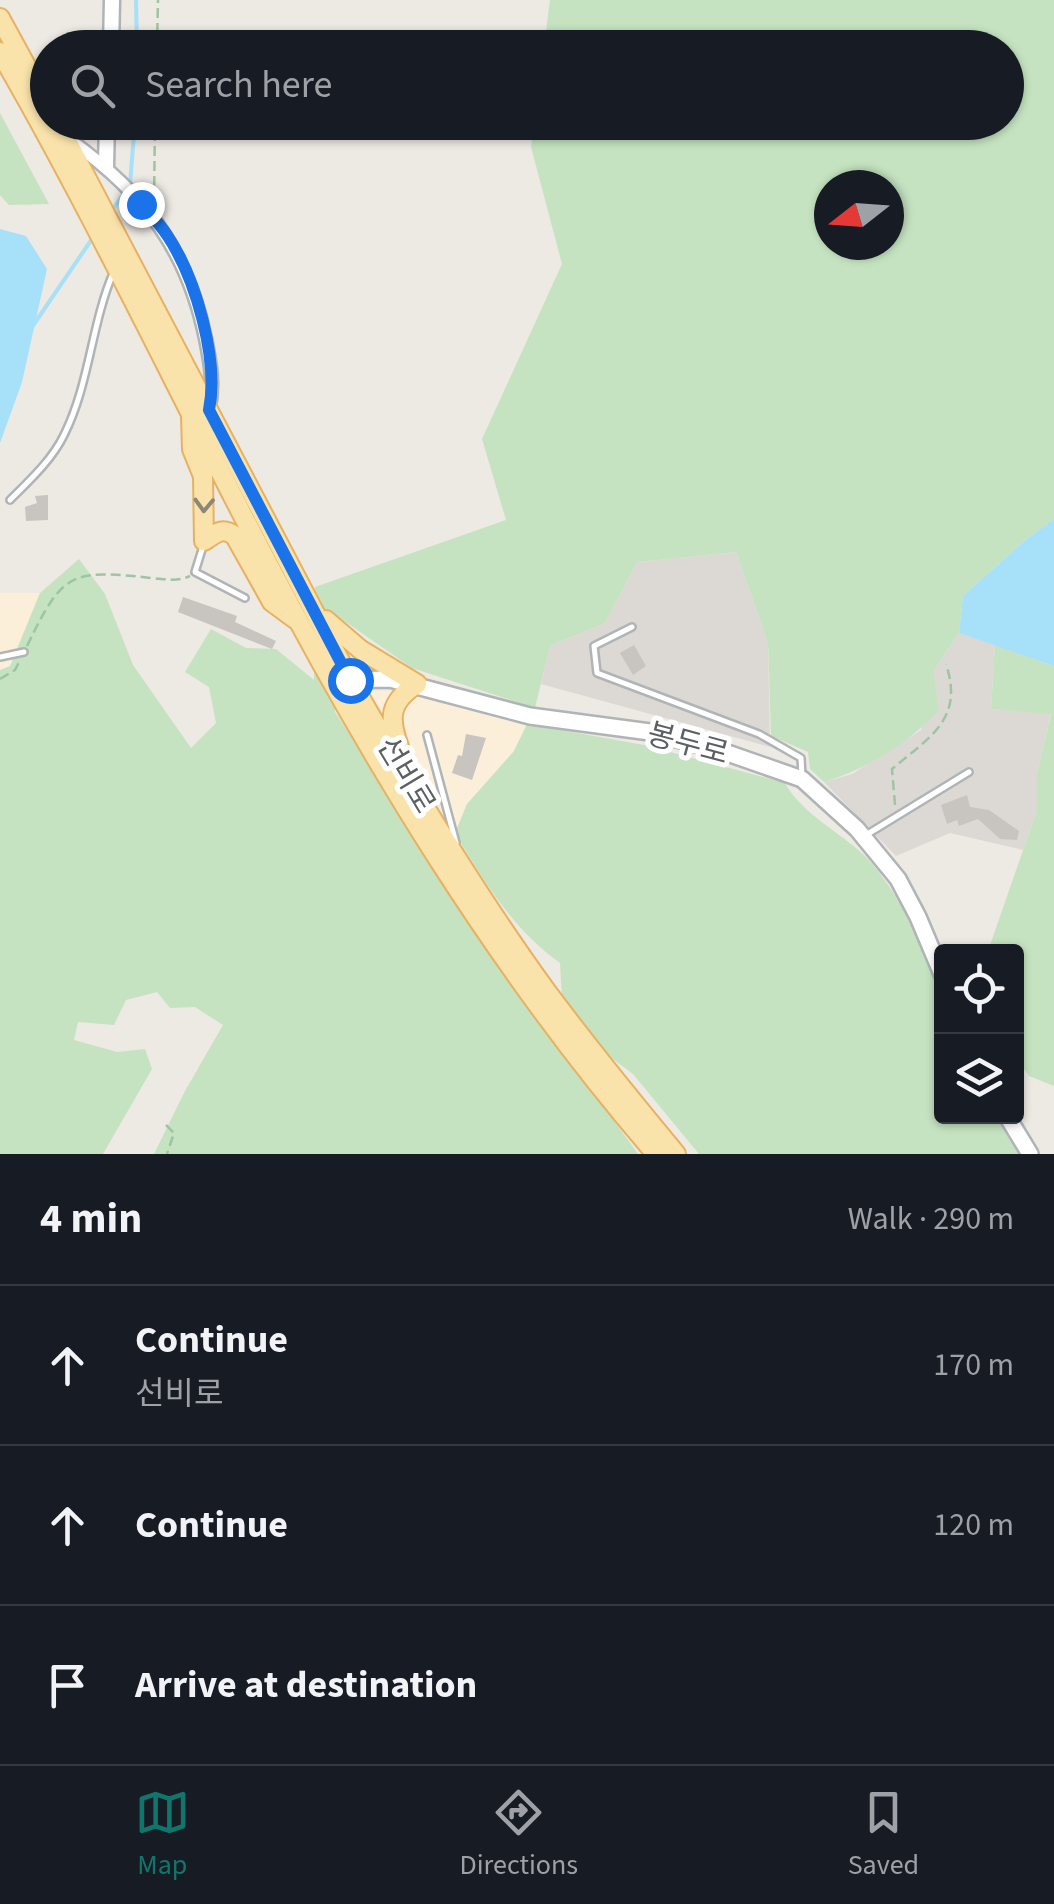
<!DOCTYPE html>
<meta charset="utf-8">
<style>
body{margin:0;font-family:"Source Sans 3","Noto Sans KR",sans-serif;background:#242831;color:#f1f3f6}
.controls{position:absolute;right:30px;bottom:30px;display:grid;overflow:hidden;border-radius:10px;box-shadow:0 2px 8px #0004}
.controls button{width:90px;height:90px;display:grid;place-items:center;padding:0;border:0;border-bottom:2px solid #363941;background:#171b24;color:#f1f3f6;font:50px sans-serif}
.compass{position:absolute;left:814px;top:170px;width:90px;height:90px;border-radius:50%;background:#171b24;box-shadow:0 2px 8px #0004;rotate:253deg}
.stop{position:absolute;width:30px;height:30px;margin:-22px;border:8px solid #1a73e8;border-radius:50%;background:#fff}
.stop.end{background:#1a73e8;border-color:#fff;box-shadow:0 2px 10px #0008}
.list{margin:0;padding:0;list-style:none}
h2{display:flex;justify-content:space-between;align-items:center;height:130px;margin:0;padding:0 40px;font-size:42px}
h2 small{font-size:32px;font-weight:400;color:#9ea1a6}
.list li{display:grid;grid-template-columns:65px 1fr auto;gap:30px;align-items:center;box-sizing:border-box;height:160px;padding:0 40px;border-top:2px solid #363941}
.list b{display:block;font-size:38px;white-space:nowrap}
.list p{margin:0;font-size:32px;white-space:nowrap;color:#9ea1a6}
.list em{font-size:32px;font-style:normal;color:#9ea1a6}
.icon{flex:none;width:55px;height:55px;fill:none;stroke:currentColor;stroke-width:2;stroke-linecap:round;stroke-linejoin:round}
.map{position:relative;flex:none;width:1054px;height:1154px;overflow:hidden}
.search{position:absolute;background:#171b24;box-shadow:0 2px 8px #0004;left:30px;right:30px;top:30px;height:110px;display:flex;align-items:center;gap:25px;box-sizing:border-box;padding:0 35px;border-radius:55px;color:#9ea1a6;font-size:38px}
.sheet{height:610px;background:#171b24}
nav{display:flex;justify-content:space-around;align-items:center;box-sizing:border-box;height:140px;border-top:2px solid #363941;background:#171b24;font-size:28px;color:#9ea1a6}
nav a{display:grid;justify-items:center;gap:5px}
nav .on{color:#0f766e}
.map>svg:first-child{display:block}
.commercial{fill:#fbefda}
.industrial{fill:#dcd9d5}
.green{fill:#c5e3c1;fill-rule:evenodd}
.water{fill:#a7e0f9}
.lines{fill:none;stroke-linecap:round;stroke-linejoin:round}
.stream{stroke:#a7e0f9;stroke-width:4}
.building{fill:#c8c4bf}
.service-casing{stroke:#b0b4b7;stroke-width:10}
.minor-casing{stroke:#b0b4b7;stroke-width:16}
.tertiary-casing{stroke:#b0b4b7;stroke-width:19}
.secondary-casing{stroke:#b0b4b7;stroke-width:20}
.primary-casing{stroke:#e8b161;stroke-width:22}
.path{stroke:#9cc6a2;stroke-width:2.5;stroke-dasharray:10 5;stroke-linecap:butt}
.service{stroke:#fff;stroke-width:5}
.minor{stroke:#fff;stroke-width:11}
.tertiary{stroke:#fff;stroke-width:14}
.secondary{stroke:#fff;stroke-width:15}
.primary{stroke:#fae3ab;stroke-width:18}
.oneway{stroke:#8b8779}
.route{stroke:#1a73e8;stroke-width:12}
.labels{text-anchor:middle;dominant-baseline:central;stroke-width:10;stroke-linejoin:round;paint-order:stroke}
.street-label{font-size:30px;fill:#5b6063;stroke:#fff}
</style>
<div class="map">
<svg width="1054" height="1154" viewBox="0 0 1054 1154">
<rect width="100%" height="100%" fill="#ede9e3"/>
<!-- commercial -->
<g class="commercial">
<polygon points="0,593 40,593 10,666 0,670"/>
<polygon points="369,690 428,694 527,724 514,751 467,804 455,833"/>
</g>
<!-- industrial -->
<g class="industrial">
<polygon points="736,552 768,643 770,747 541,684 550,646 605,623 637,562"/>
<polygon points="959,633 995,645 991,709 1051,713 1037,774 1037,810 1023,850 950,833 896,856 824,782 852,774 921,730 933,672"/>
</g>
<!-- green -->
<g class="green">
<path d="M 550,0 L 1054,0 L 1054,519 L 1024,541 L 963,596 L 959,633 L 933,672 L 939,710 C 909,743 867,769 824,782 L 810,769 L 808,752 L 771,736 L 768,643 L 736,552 L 637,562 L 605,623 L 550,646 L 535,708 L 412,668 L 330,611 L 335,712 L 480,934 L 638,1154 L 154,1154 L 185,1091 L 223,1025 L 195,1007 L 170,1008 L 157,992 L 126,1000 L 114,1025 L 78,1022 L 74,1040 L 117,1052 L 145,1049 L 152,1069 L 103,1154 L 0,1154 L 0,670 L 10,666 L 40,593 L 79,559 L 105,594 L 133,665 L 191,748 L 216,723 L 209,687 L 185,672 L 211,629 L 246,648 L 276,649 L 314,680 L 315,587 L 506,520 L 482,439 L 562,264 L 531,147 L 534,123 L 1006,122 L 1006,48 L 544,47 ZM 829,185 L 889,185 L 889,245 L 829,245 Z"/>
<polygon points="0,113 49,204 9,205 0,195"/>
<polygon points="995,645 1054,666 1054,1086 1029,1076 1017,1059 1016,952 988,951 1037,810 1037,774 1051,714 991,709"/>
<path d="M 527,724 L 644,745 L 785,783 C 802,814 840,832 865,856 C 897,888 929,956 941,1000 C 947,1024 941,1088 942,1116 L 1001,1117 L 1022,1154 L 699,1154 L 633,1074 L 602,1051 L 562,999 L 560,963 C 512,928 485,883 455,833 L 467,804 L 514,751 Z"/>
</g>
<!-- water -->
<g class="water">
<polygon points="0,229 26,236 47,269 22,382 0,443"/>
<polygon points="1054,519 1054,666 959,633 963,596 1024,541"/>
</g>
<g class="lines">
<!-- stream -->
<g class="stream">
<polyline points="136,0 137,48"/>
<polyline points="111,212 130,184 135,122"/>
<polyline points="32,327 94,236"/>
</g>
</g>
<!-- building -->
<g class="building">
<polygon points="48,495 48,520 26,521 25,507 37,503 35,496"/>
<polygon points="183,597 237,616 235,622 276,641 272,649 178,612"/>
<polygon points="634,645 646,666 633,675 620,653"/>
<polygon points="466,734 486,738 472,780 452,773 458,755 462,756"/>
<polygon points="967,795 970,807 989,810 1019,831 1017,840 1000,839 978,819 959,826 957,820 947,824 941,805"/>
</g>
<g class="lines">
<!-- service casing -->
<g class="service-casing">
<g id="service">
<path d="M 10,500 C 29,481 52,460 64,435 C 90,383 91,324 114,271"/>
<polyline points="204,543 195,572 245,598"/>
<polyline points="632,627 594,646 597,673 759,734 801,758 802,776"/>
<polyline points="0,657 24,652"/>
<polyline points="427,735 456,843"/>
<polyline points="866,835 969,772"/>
</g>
</g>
<!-- minor casing -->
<g class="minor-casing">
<path id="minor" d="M 70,140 C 145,194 188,250 206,341 C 211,366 214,385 209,410"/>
</g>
<!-- tertiary casing -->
<g class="tertiary-casing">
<g id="tertiary">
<polyline points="111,48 112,0"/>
<polyline points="106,166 107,122"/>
</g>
</g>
<!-- secondary casing -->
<g class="secondary-casing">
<g id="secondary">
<polyline points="343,680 390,679 530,716 650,732 716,749 802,779 857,829 898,879 918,917 942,974"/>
<polyline points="1007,1116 1030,1154"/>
</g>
</g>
<!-- primary casing -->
<g class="primary-casing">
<g id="primary">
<polyline points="0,18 48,106"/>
<path d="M 0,52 C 92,211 171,378 256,541 C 368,757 497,970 656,1154"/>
<path d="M 57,122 L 350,680 C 411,787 475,893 547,992 C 588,1047 632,1101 676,1154"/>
<path d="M 191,416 L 192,449 L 203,476 L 204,541 C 215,534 222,526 235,536 L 272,602 L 295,619"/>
<path d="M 326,620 L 361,650 L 417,684 C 383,705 391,725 403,758"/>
</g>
</g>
<!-- path -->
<g class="path">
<polyline points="157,48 158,0"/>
<polyline points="154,201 155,122"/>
<path d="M 27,646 C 63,572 70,569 151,578 C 165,579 177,582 190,576"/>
<polyline points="0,679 15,670 19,662"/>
<path d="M 895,805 L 892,769 C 931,736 964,719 946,664"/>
<polyline points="166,1125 174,1133 167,1154"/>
</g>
<!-- service -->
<use href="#service" class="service"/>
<!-- minor -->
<use href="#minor" class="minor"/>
<!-- tertiary -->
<use href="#tertiary" class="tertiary"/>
<!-- secondary -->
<use href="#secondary" class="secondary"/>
<!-- primary -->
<use href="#primary" class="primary"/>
</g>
<!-- one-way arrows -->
<defs><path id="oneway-chevron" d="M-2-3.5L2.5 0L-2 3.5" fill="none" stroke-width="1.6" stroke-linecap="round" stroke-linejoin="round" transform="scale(2.5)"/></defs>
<use class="oneway" href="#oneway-chevron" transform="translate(204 505) rotate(92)"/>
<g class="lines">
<!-- route -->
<path class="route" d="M 141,204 C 150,214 160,224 167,235 C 196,278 219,360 209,410 L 350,680"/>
</g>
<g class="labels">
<!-- street labels -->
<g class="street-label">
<text transform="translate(688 744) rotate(15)">봉두로</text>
<text transform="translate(406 775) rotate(59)">선비로</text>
</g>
</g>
</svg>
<div class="controls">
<button><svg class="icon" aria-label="locate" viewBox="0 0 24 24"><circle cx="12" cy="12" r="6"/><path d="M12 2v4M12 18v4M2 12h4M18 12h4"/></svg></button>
<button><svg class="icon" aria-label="layers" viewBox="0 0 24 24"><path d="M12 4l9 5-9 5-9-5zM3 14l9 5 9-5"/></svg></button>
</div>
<svg class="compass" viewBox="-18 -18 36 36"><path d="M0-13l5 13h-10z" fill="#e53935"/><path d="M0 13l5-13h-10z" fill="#9ea1a6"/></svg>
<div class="stop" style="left:350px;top:680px"></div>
<div class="stop end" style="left:141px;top:204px"></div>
<div class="search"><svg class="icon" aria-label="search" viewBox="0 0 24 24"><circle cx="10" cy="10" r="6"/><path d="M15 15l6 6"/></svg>Search here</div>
</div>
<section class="sheet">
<h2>4 min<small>Walk · 290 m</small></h2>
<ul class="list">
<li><svg class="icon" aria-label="ahead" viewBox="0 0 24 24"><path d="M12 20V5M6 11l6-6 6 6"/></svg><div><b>Continue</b><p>선비로</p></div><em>170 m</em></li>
<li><svg class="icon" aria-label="ahead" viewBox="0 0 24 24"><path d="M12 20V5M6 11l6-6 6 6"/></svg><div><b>Continue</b></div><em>120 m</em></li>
<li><svg class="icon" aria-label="arrive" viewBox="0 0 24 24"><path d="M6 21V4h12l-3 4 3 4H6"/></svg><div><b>Arrive at destination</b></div></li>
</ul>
</section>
<nav>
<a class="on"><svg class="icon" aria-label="map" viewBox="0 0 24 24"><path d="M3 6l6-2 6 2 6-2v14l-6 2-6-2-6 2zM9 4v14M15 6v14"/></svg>Map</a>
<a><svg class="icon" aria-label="directions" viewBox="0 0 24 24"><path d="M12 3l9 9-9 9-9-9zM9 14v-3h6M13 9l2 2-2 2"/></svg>Directions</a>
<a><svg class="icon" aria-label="saved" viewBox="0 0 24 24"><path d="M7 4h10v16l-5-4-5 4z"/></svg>Saved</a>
</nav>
